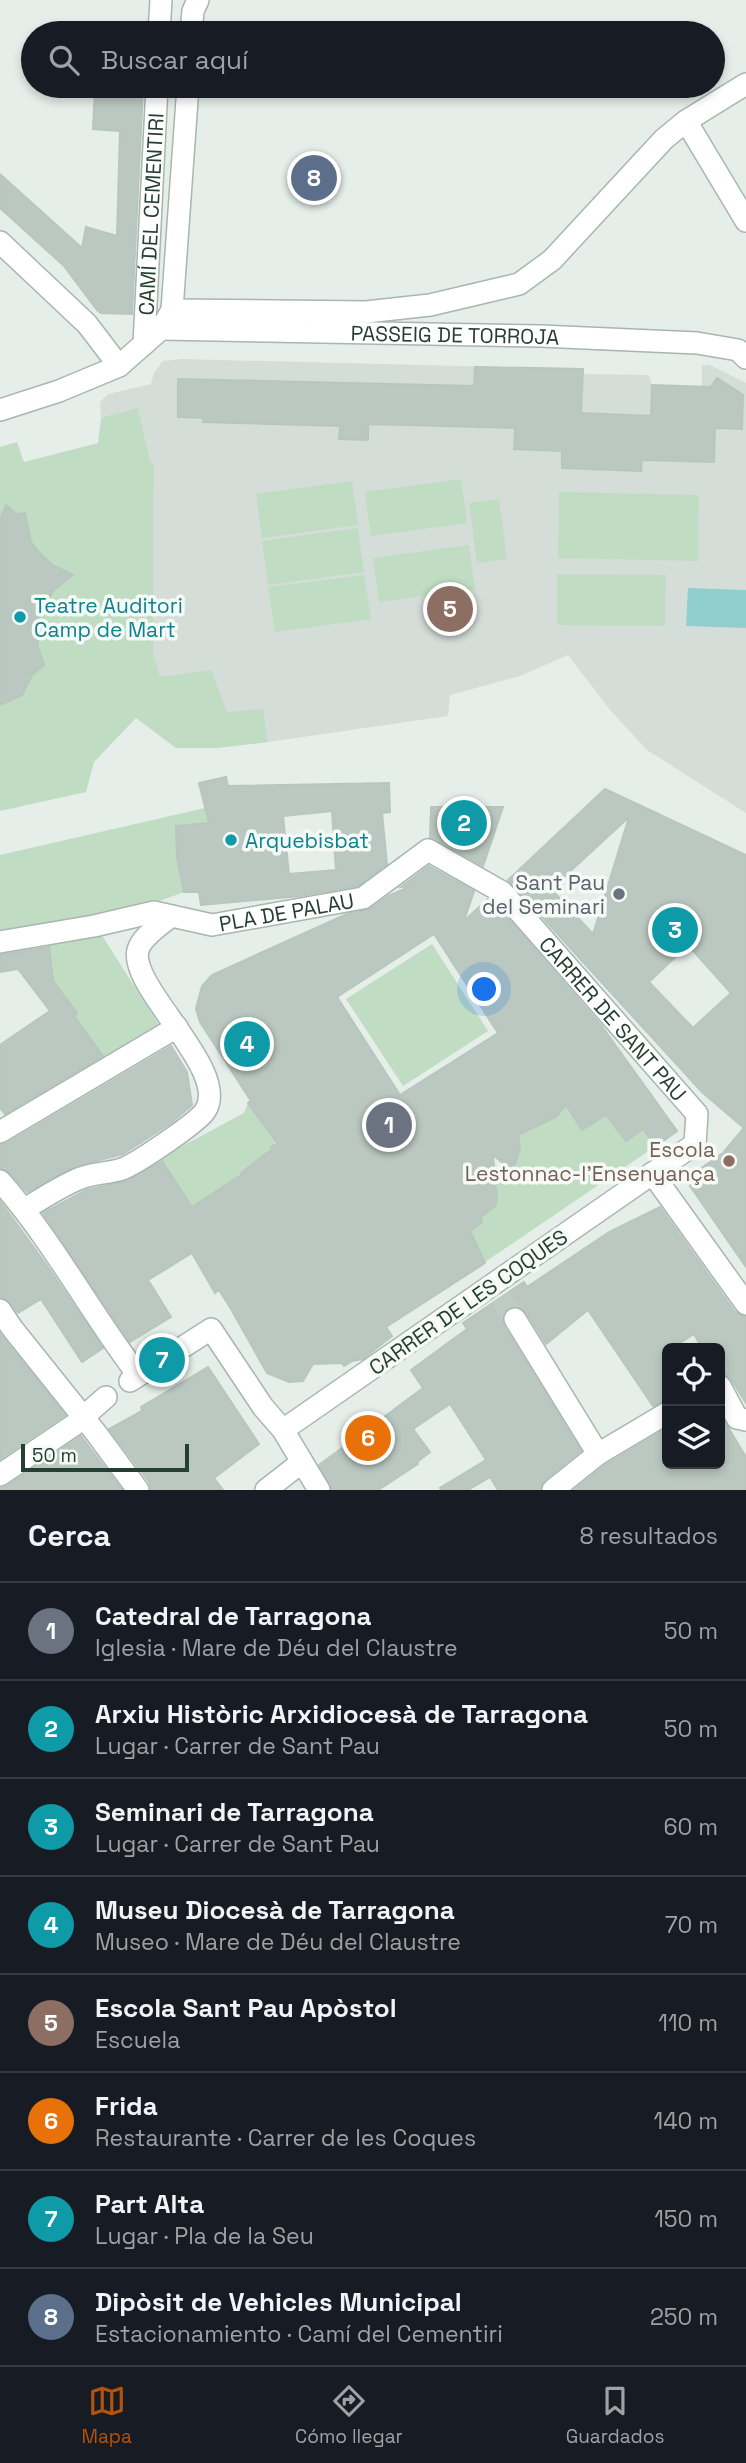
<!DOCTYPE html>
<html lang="es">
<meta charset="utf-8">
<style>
body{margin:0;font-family:"Space Grotesk",sans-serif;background:#242831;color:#f1f3f6}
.controls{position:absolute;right:21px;bottom:21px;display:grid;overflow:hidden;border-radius:10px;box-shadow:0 4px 10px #0003}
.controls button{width:63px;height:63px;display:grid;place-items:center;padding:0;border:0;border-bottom:2px solid #363941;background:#171b24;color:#f1f3f6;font:35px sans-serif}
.scale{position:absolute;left:21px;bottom:18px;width:168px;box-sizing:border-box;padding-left:7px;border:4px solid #253f34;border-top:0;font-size:19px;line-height:24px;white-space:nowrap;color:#253f34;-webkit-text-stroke:5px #f6faf7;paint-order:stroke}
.you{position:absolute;left:485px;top:990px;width:24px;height:24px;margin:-18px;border:5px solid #fff;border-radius:50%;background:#1a73e8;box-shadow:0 0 0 10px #1a73e833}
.badge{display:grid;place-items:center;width:46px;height:46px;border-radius:50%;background:#b45309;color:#fff;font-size:23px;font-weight:700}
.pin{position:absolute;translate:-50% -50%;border:4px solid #fff;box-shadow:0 2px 7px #0006}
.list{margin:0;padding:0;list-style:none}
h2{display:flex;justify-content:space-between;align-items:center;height:91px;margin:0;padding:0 28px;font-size:30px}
h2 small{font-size:23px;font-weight:400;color:#9ea1a6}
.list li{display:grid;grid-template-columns:46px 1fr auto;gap:21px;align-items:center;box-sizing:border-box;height:98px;padding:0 28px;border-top:2px solid #363941}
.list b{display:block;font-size:26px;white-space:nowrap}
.list p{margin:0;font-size:23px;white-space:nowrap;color:#9ea1a6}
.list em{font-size:23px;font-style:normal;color:#9ea1a6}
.icon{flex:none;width:38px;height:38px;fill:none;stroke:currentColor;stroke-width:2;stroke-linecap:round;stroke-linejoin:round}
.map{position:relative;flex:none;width:746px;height:1490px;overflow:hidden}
.search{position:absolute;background:#171b24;box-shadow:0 4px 10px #0003;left:21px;right:21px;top:21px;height:77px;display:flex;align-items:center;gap:18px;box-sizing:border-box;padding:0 24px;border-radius:38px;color:#9ea1a6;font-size:26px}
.sheet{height:875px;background:#171b24}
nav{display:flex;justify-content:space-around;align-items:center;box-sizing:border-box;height:98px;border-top:2px solid #363941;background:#171b24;font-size:19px;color:#9ea1a6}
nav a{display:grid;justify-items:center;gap:4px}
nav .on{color:#b45309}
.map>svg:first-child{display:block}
.built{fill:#d4ddd7}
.green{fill:#c0ddc3}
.water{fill:#91cfcf}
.building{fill:#bbc8c1;stroke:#b8c7be;stroke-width:2;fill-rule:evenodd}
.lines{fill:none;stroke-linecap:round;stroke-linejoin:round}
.minor-tunnel{stroke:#bfcbc5;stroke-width:21;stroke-dasharray:21 10;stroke-linecap:butt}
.minor-casing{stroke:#a8b6af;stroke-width:24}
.minor{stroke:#fff;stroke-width:21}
.culture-dot{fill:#0f9aa8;stroke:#f6faf7;stroke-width:2.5}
.worship-dot{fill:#6b7280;stroke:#f6faf7;stroke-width:2.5}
.education-dot{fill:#8d6e63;stroke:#f6faf7;stroke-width:2.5}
.labels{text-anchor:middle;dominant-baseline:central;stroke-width:7;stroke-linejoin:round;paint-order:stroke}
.street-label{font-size:21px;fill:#253f34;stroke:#f6faf7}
.culture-label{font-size:21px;fill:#0d838f;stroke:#f6faf7;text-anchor:start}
.worship-label{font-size:21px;fill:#5b616d;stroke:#f6faf7;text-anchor:end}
.education-label{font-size:21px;fill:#785e54;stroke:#f6faf7;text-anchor:end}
</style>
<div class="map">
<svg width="746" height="1490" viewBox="0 0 746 1490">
<rect width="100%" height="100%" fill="#e5eee9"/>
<!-- built -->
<polygon class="built" points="180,359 583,369 583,374 649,375 652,385 702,387 702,365 710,365 746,383 746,813 647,750 610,710 568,655 520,676 450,695 448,716 268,742 263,710 227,712 222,700 160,678 154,656 153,633 154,463 150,461 138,409 101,418 100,402 108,394 151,384 154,373 163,361"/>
<!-- green -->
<g class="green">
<polygon points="138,408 150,461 154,463 153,633 154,656 160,677 211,670 227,712 263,709 268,742 217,748 176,748 136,718 94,762 86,792 0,811 0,447 17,442 24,462 98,443 101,418"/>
<polygon points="461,479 467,523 371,536 365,492"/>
<polygon points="352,481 358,525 262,538 256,494"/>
<polygon points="559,492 699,495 698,561 558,558"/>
<polygon points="499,499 507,559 477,563 469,503"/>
<polygon points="358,528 364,572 268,585 262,541"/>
<polygon points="469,545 475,589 379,602 373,558"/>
<polygon points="557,574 666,575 665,626 557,625"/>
<polygon points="364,575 371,619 275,632 268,587"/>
<path d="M 205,808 L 209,823 L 176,826 L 177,857 L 184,892 C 129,914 59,924 0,933 L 0,855 Z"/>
<polygon points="101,934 163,1031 107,1062 74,1016 77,1013 42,966 51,963 48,944"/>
<polygon points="432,944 488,1031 403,1086 346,999"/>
<path d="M 248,1103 L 267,1127 L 266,1129 L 275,1141 C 272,1151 263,1152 260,1163 L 255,1162 L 242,1172 L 235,1194 L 227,1184 L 192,1207 L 160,1158 L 244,1113 Z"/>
<polygon points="564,1103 583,1130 614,1110 613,1124 626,1141 643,1129 656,1146 485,1262 469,1246 475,1241 470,1231 481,1224 482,1216 495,1206 497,1194 491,1186 505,1178 504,1175 510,1169 513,1170 516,1165 514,1163 520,1148 515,1129 553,1112 557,1115"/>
</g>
<!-- water -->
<polygon class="water" points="688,588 746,590 746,628 686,626"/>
<!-- building -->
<g class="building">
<polygon points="95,86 143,86 132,314 101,313 97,310 64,266 0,208 0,174 82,248 86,227 117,236 120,131 93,129"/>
<polygon points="475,367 583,369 581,413 651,416 652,385 711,387 717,378 743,395 742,429 715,428 714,462 642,460 641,471 562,468 562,451 514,449 515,428 368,424 368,440 339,439 340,426 203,422 204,418 178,417 178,379 474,386"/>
<polygon points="6,505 16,514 25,513 31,542 38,551 52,565 73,575 54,590 43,607 37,626 38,647 44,665 32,675 22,695 0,705 0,520"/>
<path d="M 226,777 L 228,786 L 389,783 L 390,812 L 382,813 L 387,864 L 358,886 L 300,896 L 201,905 L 199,892 L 184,892 L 177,857 L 176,826 L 209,823 L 199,783 ZM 332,811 L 336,870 L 289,874 L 283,816 Z"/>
<path d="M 605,789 L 746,855 L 746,1267 L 690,1186 L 690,1176 L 723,1153 L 744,1128 L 702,1092 L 508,880 ZM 629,817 L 606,892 L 593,934 L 551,889 ZM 688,945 L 731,993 L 693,1028 L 649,982 Z"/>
<polygon points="431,807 503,807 483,866 430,837"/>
<path d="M 429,866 L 474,891 L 464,921 L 488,899 L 494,902 L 601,1025 L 677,1131 L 656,1146 L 643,1129 L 626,1141 L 606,1115 L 582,1130 L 566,1105 L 556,1117 L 518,1135 L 520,1148 L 513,1171 L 493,1155 L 497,1200 L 495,1206 L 482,1216 L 481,1223 L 470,1231 L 485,1263 L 386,1327 L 392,1336 L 363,1359 L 352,1361 L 344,1366 L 342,1363 L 313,1364 L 303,1381 L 289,1382 L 267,1373 L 231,1309 L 219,1290 L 215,1293 L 192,1253 L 148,1280 L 171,1317 L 130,1342 L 43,1213 L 86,1190 L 127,1181 L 162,1161 L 192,1207 L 241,1175 L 242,1172 L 272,1149 L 271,1147 L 277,1143 L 248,1103 L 251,1101 L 200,1022 L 196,1009 L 202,986 L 212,975 L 276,946 L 347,914 L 370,909 L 388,896 L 411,886 L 401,887 ZM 434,934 L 498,1033 L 400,1095 L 337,997 Z"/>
<polygon points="49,947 53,981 77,1013 74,1016 103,1056 5,1114 0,1108 0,1045 50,1011 18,969 0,972 0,955"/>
<polygon points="171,1046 187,1072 192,1105 171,1123 123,1154 76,1166 27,1192 10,1173 0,1168 0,1145 7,1143"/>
<polygon points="0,1201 43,1260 103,1348 82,1362 41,1299 18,1313 10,1302 0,1297"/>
<polygon points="660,1207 735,1312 746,1317 746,1403 731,1379 726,1375 720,1373 720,1348 702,1348 694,1334 672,1348 667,1348 667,1400 653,1406 588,1310 546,1344 526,1312 514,1306 508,1308 503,1313 504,1326 581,1451 545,1480 540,1490 498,1490 490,1477 468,1490 441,1490 440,1488 486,1460 450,1404 413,1429 430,1452 417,1462 418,1464 378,1490 332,1490 319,1465 423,1388 411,1370 467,1329 463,1323 524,1282 527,1287 609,1232"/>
<polygon points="0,1334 65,1415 0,1459"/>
<polygon points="208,1367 259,1444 214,1478 223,1490 151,1490 149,1482 109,1429 142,1411 141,1407"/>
<polygon points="720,1414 746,1457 746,1490 574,1490 605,1465 667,1428 667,1464 720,1464"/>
<polygon points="81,1436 122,1490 0,1490 0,1488 7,1486"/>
</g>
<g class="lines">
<!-- minor-tunnel -->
<polyline class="minor-tunnel" points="500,1298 515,1319"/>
<!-- minor casing -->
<g class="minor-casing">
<g id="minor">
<polyline points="159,33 161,0"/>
<polyline points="191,33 193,11 198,0"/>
<polyline points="686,121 746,221"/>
<polyline points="0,242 87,324 119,366"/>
<polyline points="172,310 366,312 430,305 519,284 552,260 664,139 686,121 746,84"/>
<path id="s1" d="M 161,329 L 541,336 L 697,343 L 738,350 L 746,358"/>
<path id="s2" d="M 144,344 L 157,86"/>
<polyline points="0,410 59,391 119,366 161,329 172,310 188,86"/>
<path id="s3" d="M 0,942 L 94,926 L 154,912 L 212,925 L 363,898 L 428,850 L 502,892 L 697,1114 L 695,1144 L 283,1430"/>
<polyline points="0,1132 177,1027"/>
<polyline points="652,1173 746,1304"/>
<path d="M 0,1181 C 53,1241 90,1312 138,1375"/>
<path d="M 25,1209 C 41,1199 58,1188 76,1180 C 90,1173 107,1174 122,1169 C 136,1164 197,1123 205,1111 C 232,1071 128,987 138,950 C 142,936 161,925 171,916"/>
<polyline points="0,1310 12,1328 96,1433 138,1490"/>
<polyline points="515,1319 598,1454"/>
<polyline points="130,1381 211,1329 263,1407 283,1430 319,1490"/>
<polyline points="720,1386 737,1418 746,1420"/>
<polyline points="0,1475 74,1425 106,1397"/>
<polyline points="266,1490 302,1462"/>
<polyline points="553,1490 598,1454 667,1413"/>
</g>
</g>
<!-- minor -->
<use href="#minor" class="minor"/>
</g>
<!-- markers -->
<g class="culture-dot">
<circle cx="20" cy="617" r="7"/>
<circle cx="231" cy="840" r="7"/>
</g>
<circle class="worship-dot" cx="619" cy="894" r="7"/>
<circle class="education-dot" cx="729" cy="1161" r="7"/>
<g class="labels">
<!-- street labels -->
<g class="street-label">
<text stroke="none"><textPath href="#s2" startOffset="130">CAMÍ DEL CEMENTIRI</textPath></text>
<text stroke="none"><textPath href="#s1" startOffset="294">PASSEIG DE TORROJA</textPath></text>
<text stroke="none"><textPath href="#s3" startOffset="292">PLA DE PALAU</textPath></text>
<text stroke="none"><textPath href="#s3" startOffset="704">CARRER DE SANT PAU</textPath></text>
<text transform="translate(468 1302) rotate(-35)">CARRER DE LES COQUES</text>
</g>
<!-- culture labels -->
<g class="culture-label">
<text x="34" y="605">Teatre Auditori<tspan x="34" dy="24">Camp de Mart</tspan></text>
<text x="245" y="840">Arquebisbat</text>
</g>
<!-- worship labels -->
<g class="worship-label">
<text x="605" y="882">Sant Pau<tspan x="605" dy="24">del Seminari</tspan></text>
</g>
<!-- education labels -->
<g class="education-label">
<text x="715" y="1149">Escola<tspan x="715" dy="24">Lestonnac-l'Ensenyança</tspan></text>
</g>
</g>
</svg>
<div class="controls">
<button><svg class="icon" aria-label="locate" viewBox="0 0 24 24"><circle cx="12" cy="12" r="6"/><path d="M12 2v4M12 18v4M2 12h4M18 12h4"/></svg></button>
<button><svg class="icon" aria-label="layers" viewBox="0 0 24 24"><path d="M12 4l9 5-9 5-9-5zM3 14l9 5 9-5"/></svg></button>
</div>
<div class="scale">50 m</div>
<div class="you"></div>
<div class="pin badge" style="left:389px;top:1125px;background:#6b7280">1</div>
<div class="pin badge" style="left:464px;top:823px;background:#0f9aa8">2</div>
<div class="pin badge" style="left:675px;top:930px;background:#0f9aa8">3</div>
<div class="pin badge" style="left:247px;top:1044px;background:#0f9aa8">4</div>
<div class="pin badge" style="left:450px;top:609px;background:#8d6e63">5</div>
<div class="pin badge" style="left:368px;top:1438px;background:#e8710a">6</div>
<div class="pin badge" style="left:162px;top:1360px;background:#0f9aa8">7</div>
<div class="pin badge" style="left:314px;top:178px;background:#5c6f8a">8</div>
<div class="search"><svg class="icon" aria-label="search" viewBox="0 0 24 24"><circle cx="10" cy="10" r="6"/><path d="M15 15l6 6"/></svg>Buscar aquí</div>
</div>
<section class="sheet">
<h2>Cerca<small>8 resultados</small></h2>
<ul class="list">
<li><span class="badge" style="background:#6b7280">1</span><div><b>Catedral de Tarragona</b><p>Iglesia · Mare de Déu del Claustre</p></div><em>50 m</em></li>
<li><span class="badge" style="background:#0f9aa8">2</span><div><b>Arxiu Històric Arxidiocesà de Tarragona</b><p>Lugar · Carrer de Sant Pau</p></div><em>50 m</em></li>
<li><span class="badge" style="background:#0f9aa8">3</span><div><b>Seminari de Tarragona</b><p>Lugar · Carrer de Sant Pau</p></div><em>60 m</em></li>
<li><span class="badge" style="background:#0f9aa8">4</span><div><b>Museu Diocesà de Tarragona</b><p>Museo · Mare de Déu del Claustre</p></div><em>70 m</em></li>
<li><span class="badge" style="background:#8d6e63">5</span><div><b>Escola Sant Pau Apòstol</b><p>Escuela</p></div><em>110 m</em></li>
<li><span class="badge" style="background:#e8710a">6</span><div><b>Frida</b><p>Restaurante · Carrer de les Coques</p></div><em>140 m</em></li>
<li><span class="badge" style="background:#0f9aa8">7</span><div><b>Part Alta</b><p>Lugar · Pla de la Seu</p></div><em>150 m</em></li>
<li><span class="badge" style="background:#5c6f8a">8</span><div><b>Dipòsit de Vehicles Municipal</b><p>Estacionamiento · Camí del Cementiri</p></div><em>250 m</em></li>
</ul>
</section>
<nav>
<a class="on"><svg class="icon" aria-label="map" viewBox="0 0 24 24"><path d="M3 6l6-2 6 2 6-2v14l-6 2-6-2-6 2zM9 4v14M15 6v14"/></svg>Mapa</a>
<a><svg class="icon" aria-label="directions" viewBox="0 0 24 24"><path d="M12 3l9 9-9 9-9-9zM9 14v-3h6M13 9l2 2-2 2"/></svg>Cómo llegar</a>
<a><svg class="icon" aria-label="saved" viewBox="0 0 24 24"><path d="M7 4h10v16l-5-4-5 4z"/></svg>Guardados</a>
</nav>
